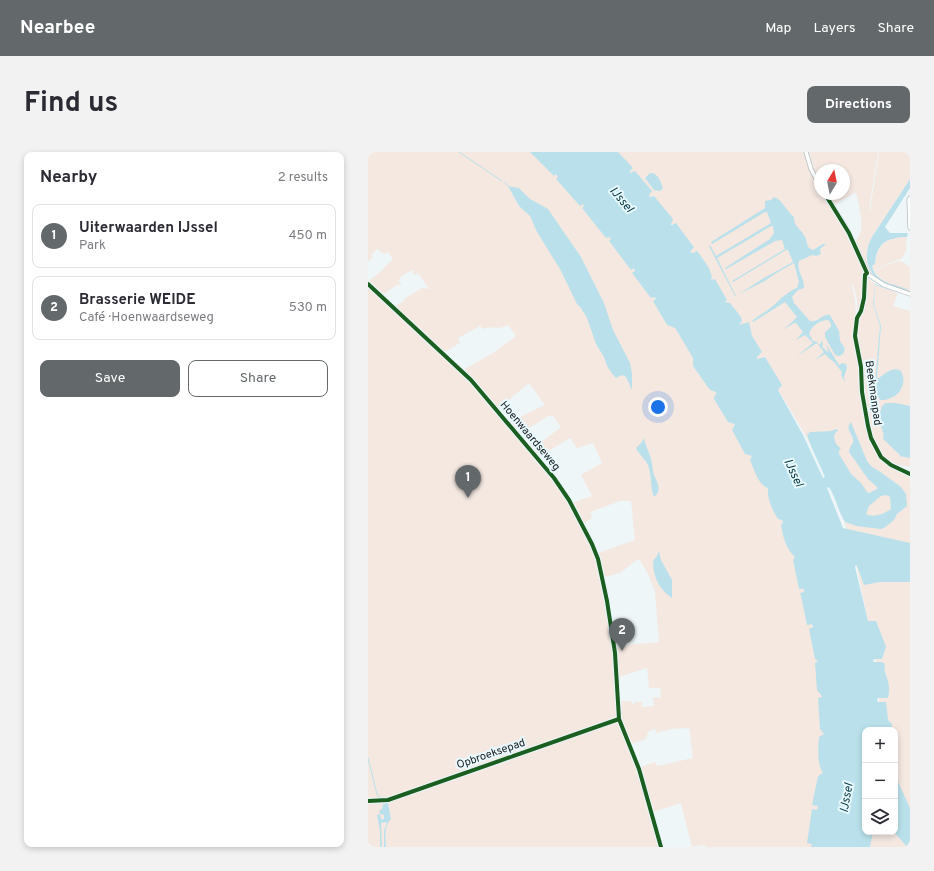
<!DOCTYPE html>
<meta charset="utf-8">
<style>
body{margin:0;font-family:Overpass,sans-serif;background:#f2f2f3;color:#2b2b33}
.controls{position:absolute;right:12px;bottom:12px;display:grid;overflow:hidden;border-radius:8px;box-shadow:0 2px 6px #0003}
.controls button{width:36px;height:36px;display:grid;place-items:center;padding:0;border:0;border-bottom:1px solid #e1e1e2;background:#fff;color:#2b2b33;font:20px sans-serif}
.compass{position:absolute;left:446px;top:12px;width:36px;height:36px;border-radius:50%;background:#fff;box-shadow:0 2px 6px #0003;rotate:10deg}
.you{position:absolute;left:290px;top:255px;width:14px;height:14px;margin:-10px;border:3px solid #fff;border-radius:50%;background:#1a73e8;box-shadow:0 0 0 6px #1a73e833}
.badge{display:grid;place-items:center;width:26px;height:26px;border-radius:50%;background:#63696b;color:#fff;font-size:13px;font-weight:700}
.pin{position:absolute;translate:-50% -33px;filter:drop-shadow(0 1px 2px #0008)}
.pin::after{content:'';position:absolute;top:21px;width:14px;height:12px;background:inherit;clip-path:polygon(0 0,100% 0,50% 100%)}
.list{margin:0;padding:0;list-style:none}
h2{display:flex;justify-content:space-between;align-items:center;height:52px;margin:0;padding:0 16px;font-size:17px}
h2 small{font-size:13px;font-weight:400;color:#7c7c81}
.list li{display:grid;grid-template-columns:26px 1fr auto;gap:12px;align-items:center;box-sizing:border-box;height:64px;margin:0 8px 8px;padding:0 8px;border:1px solid #e1e1e2;border-radius:8px}
.list b{display:block;font-size:15px;white-space:nowrap}
.list p{margin:0;font-size:13px;white-space:nowrap;color:#7c7c81}
.list em{font-size:13px;font-style:normal;color:#7c7c81}
.actions{display:flex;gap:8px;padding:12px 16px}
.actions a{flex:1;padding:9px 0;border:1px solid #63696b;border-radius:8px;text-align:center;font-size:14px;color:#63696b}
.actions .main{background:#63696b;color:#fff}
.icon{flex:none;width:22px;height:22px;fill:none;stroke:currentColor;stroke-width:2;stroke-linecap:round;stroke-linejoin:round}
.map{position:relative;flex:none;width:542px;height:695px;overflow:hidden;border-radius:8px}
header{display:flex;align-items:center;gap:24px;box-sizing:border-box;height:56px;padding:0 20px;background:#63696b;color:#fff}
header strong{font-size:19px}
nav{display:flex;gap:22px;margin-inline-start:auto;font-size:14px}
.intro{display:flex;align-items:center;justify-content:space-between;box-sizing:border-box;height:96px;padding:0 24px}
h1{margin:0;font-size:28px}
.button{padding:10px 18px;border-radius:8px;background:#63696b;color:#fff;font-size:14px;font-weight:700}
main{display:flex;gap:24px;padding:0 24px}
aside{flex:1;background:#fff;border-radius:8px;box-shadow:0 2px 6px #0003}
.map>svg:first-child{display:block}
.green{fill:#f4e8e1;fill-rule:evenodd}
.water{fill:#bae1eb;fill-rule:evenodd}
.lines{fill:none;stroke-linecap:round;stroke-linejoin:round}
.stream{stroke:#bae1eb;stroke-width:1}
.minor-casing{stroke:#b7bdbf;stroke-width:5}
.minor{stroke:#fcfefe;stroke-width:3.5}
.cycleway-casing{stroke:#e9f9fd;stroke-width:6}
.cycleway{stroke:#1b5e20;stroke-width:4}
.labels{text-anchor:middle;dominant-baseline:central;stroke-width:4;stroke-linejoin:round;paint-order:stroke}
.street-label{font-size:11px;fill:#181d1f;stroke:#e9f9fd}
.water-label{font-size:12px;font-style:italic;fill:#02353f;stroke:#e9f9fd}
</style>
<header>
<strong>Nearbee</strong>
<nav><a>Map</a><a>Layers</a><a>Share</a></nav>
</header>
<div class="intro"><h1>Find us</h1><a class="button">Directions</a></div>
<main>
<aside>
<h2>Nearby<small>2 results</small></h2>
<ul class="list">
<li><span class="badge">1</span><div><b>Uiterwaarden IJssel</b><p>Park</p></div><em>450 m</em></li>
<li><span class="badge">2</span><div><b>Brasserie WEIDE</b><p>Café · Hoenwaardseweg</p></div><em>530 m</em></li>
</ul>
<div class="actions"><a class="main">Save</a><a>Share</a></div>
</aside>
<div class="map">
<svg width="542" height="695" viewBox="0 0 542 695">
<rect width="100%" height="100%" fill="#eef6f8"/>
<!-- green -->
<g class="green">
<path d="M 0,0 L 168,0 L 216,52 L 266,117 L 308,177 L 348,239 L 383,303 L 415,370 L 427,402 L 452,507 L 457,580 L 455,620 L 444,695 L 338,695 L 337,693 L 324,695 L 313,651 L 285,660 L 294,695 L 0,695 L 0,132 L 27,154 L 35,150 L 36,147 L 54,136 L 61,137 L 50,121 L 46,123 L 44,118 L 34,124 L 30,129 L 34,132 L 27,134 L 16,142 L 0,129 L 9,123 L 25,107 L 20,100 L 16,102 L 9,97 L 3,103 L 5,105 L 0,110 ZM 140,173 L 148,184 L 125,201 L 95,218 L 76,200 L 92,191 L 90,186 L 112,174 L 115,177 C 126,173 129,179 140,173 ZM 161,231 L 177,253 L 141,270 L 130,257 ZM 180,264 L 185,264 L 193,275 L 176,288 L 160,292 L 152,282 ZM 202,286 L 209,296 L 225,291 L 234,311 L 213,323 L 224,344 L 204,351 L 171,305 ZM 252,349 L 263,349 L 267,388 L 230,401 L 216,372 L 224,366 L 222,360 ZM 270,407 L 272,408 L 280,422 L 287,440 L 291,490 L 248,494 L 241,444 L 236,425 L 252,421 ZM 279,516 L 281,536 L 292,536 L 293,546 L 285,545 L 286,554 L 274,555 L 274,550 L 267,550 L 267,551 L 264,552 L 263,549 L 252,549 L 251,525 ZM 321,576 L 325,606 L 289,614 L 287,610 L 272,615 L 263,592 L 278,587 L 280,580 L 287,577 L 288,581 L 304,577 Z"/>
<path d="M 245,0 L 437,0 L 452,36 L 452,42 L 456,42 C 469,62 478,78 488,99 C 492,106 496,114 497,122 C 498,134 496,148 492,159 L 489,160 L 489,148 L 485,132 L 484,132 L 487,149 L 488,167 L 487,189 L 492,215 L 493,241 L 501,283 L 511,303 L 515,308 L 522,314 L 542,322 L 542,695 L 498,695 L 501,680 L 527,680 L 527,578 L 512,578 L 511,549 L 508,510 L 488,410 L 477,371 L 463,335 L 457,326 L 456,319 L 442,291 L 414,244 L 388,208 L 359,151 L 304,72 Z"/>
<path d="M 441,0 L 510,0 L 501,58 L 502,59 L 511,0 L 542,0 L 542,27 L 504,85 C 497,98 497,107 504,120 L 502,121 L 486,90 C 500,80 490,56 489,42 L 487,41 L 467,52 L 460,42 L 476,42 L 476,18 L 452,18 L 452,28 L 446,18 Z"/>
<path d="M 530,85 L 539,85 L 538,99 L 533,107 L 521,111 L 506,119 L 504,114 L 507,112 C 508,97 515,88 530,85 Z"/>
<polygon points="531,109 535,110 542,115 542,139 516,130 506,120 518,113"/>
<path d="M 498,125 L 507,132 L 505,152 L 512,174 L 508,227 L 509,226 L 513,174 L 506,153 L 507,133 L 530,141 L 525,154 L 542,159 L 542,315 C 533,312 524,314 516,307 C 501,293 496,259 494,239 C 494,230 495,222 494,214 C 491,201 486,189 488,175 C 489,168 492,164 494,158 C 498,147 498,136 498,125 Z"/>
</g>
<!-- water -->
<g class="water">
<path d="M 162,0 L 250,0 L 265,16 L 262,19 L 262,21 L 267,19 L 284,39 L 281,43 L 282,45 L 286,44 L 305,67 L 303,73 L 304,73 L 308,71 L 325,94 L 326,95 L 322,100 L 325,101 L 329,99 L 330,100 L 341,116 L 344,125 L 343,128 L 347,127 L 359,148 L 357,150 L 362,151 L 373,165 L 374,169 L 371,173 L 381,170 L 384,184 L 394,200 L 389,205 L 389,207 L 397,205 L 414,233 L 410,238 L 435,283 L 455,326 L 457,325 L 456,323 L 443,294 L 439,283 L 442,280 L 463,279 L 469,277 L 470,278 L 466,283 C 466,288 468,294 473,296 L 471,299 L 471,302 L 483,322 L 493,331 L 499,340 L 501,341 L 509,337 L 509,335 L 500,327 L 481,300 C 481,296 484,293 485,290 C 486,282 476,278 483,270 L 499,309 L 504,315 L 511,319 L 533,335 L 538,342 L 539,354 L 529,362 L 526,368 L 516,376 L 513,377 L 488,374 L 477,370 C 470,359 468,346 461,335 L 459,336 L 475,376 L 542,391 L 542,430 L 512,430 L 496,433 L 489,414 L 488,413 L 487,415 L 500,469 L 508,469 L 518,495 L 514,507 L 507,507 L 505,508 L 506,510 L 514,510 L 517,512 C 515,522 521,526 521,536 C 521,539 521,543 520,546 L 510,546 L 509,548 L 510,550 L 518,550 L 520,568 L 524,572 L 524,578 L 497,578 L 497,680 L 505,680 L 502,695 L 443,695 L 444,692 L 439,691 L 444,657 L 449,658 L 450,654 L 444,653 L 450,624 L 455,621 C 449,612 450,597 451,585 L 456,582 L 452,577 L 450,546 L 454,545 L 454,544 L 449,538 L 447,511 L 450,509 L 447,507 L 441,477 L 445,475 L 444,472 L 439,473 L 433,444 L 432,441 L 436,440 L 436,437 L 431,437 L 425,408 L 427,405 C 418,397 415,385 413,373 L 415,371 L 414,368 L 410,367 C 404,358 399,346 400,336 C 390,333 386,317 382,308 L 384,304 L 377,302 L 364,278 L 367,272 L 360,270 L 346,247 L 346,244 L 348,243 L 348,240 L 342,238 L 325,214 L 325,206 L 309,179 L 307,176 L 299,173 L 285,149 L 288,147 L 286,145 L 283,146 L 264,121 L 267,119 L 266,116 L 263,118 L 241,89 L 243,87 L 241,85 L 238,86 L 214,56 L 216,54 L 215,52 L 212,54 L 188,27 L 190,25 L 188,22 L 186,24 ZM 513,344 L 518,343 L 522,345 L 523,357 C 516,362 506,366 498,362 L 501,354 Z"/>
<path d="M 282,21 C 290,21 292,28 295,36 L 292,39 L 286,38 L 277,26 Z"/>
<path d="M 542,27 L 542,36 L 517,75 L 522,81 L 540,81 L 539,85 C 520,85 508,91 507,112 L 504,114 C 508,133 529,131 542,139 C 533,136 523,134 515,130 C 497,121 495,101 504,85 Z"/>
<polygon points="140,34 151,36 162,47 180,57 213,105 236,151 245,178 262,211 264,222 264,238 258,225 254,223 248,226 243,220 239,214 236,205 228,192 219,166 213,156 209,152 192,117 169,80 162,64 151,54"/>
<path d="M 406,45 C 414,47 419,60 426,65 C 425,74 434,78 437,85 C 440,90 437,95 445,98 L 455,92 L 458,92 L 452,97 L 453,102 L 448,104 L 444,103 L 431,109 C 428,119 437,126 436,136 L 430,138 L 424,145 L 426,151 L 442,169 C 450,171 455,161 462,163 L 471,179 L 472,189 L 477,197 L 475,202 L 471,204 L 467,203 L 457,185 L 457,180 C 462,176 466,174 460,168 C 452,168 443,174 441,182 L 445,189 L 449,190 L 452,193 L 454,188 L 455,192 L 454,195 L 461,201 L 458,192 L 471,213 L 474,211 L 478,212 L 479,216 L 476,225 L 477,230 L 473,223 L 474,220 L 465,209 L 463,208 L 457,202 L 447,208 L 456,200 L 449,191 L 429,204 L 445,191 L 437,183 L 428,188 L 435,180 L 428,171 L 426,171 L 415,178 L 424,170 L 429,165 L 417,150 L 385,170 L 384,169 C 391,163 400,159 407,152 C 413,146 421,139 429,136 L 431,130 L 426,111 L 410,120 L 395,130 L 371,142 L 396,126 L 425,110 L 420,98 L 418,98 L 365,130 L 364,129 L 417,97 L 414,88 L 407,89 L 358,117 L 357,116 L 402,87 L 406,81 L 405,74 L 403,74 L 349,106 L 368,144 L 367,144 L 341,94 L 342,93 L 348,104 L 403,71 L 399,60 L 397,60 L 344,92 L 343,90 L 397,56 L 397,49 L 403,48 Z"/>
<path d="M 507,132 L 528,140 L 507,133 L 506,153 L 513,174 L 509,226 L 511,226 C 518,221 525,214 533,219 C 541,234 528,249 512,248 L 509,243 L 507,231 L 512,174 L 505,152 Z"/>
<path d="M 518,251 L 528,251 L 542,254 L 542,306 L 531,304 L 532,303 L 515,287 C 517,280 513,277 512,271 C 511,265 512,259 514,254 Z"/>
<path d="M 276,286 C 277,293 281,299 283,307 C 285,312 284,318 286,323 C 290,331 294,339 286,345 C 282,335 284,324 280,313 C 277,307 272,303 269,298 L 268,296 L 274,290 Z"/>
<path d="M 291,399 L 293,408 L 304,428 L 304,446 C 291,437 285,425 285,409 L 289,404 Z"/>
<polygon points="527,623 542,656 542,695 539,695 526,680"/>
<path d="M 20,651 L 23,667 C 16,674 17,686 18,695 L 16,695 L 16,679 L 19,671 L 17,670 L 13,671 L 14,695 L 12,695 L 12,679 L 9,663 L 12,662 L 13,667 L 16,667 L 16,663 L 12,662 L 11,659 L 14,657 L 15,652 Z"/>
</g>
<g class="lines">
<!-- stream -->
<g class="stream">
<polyline points="91,0 134,29"/>
<polyline points="137,30 140,34"/>
<polyline points="0,606 9,642 11,645 15,646"/>
</g>
<!-- minor casing -->
<g class="minor-casing">
<g id="minor">
<polyline points="438,0 443,17 452,34"/>
<polyline points="457,42 478,75 501,123 516,133 542,142"/>
<polyline points="542,46 541,48 542,76"/>
<polyline points="0,132 103,228 186,326 201,348 224,392 230,407 239,449 247,501 251,567 271,617 293,695"/>
<polyline points="0,649 20,648 251,567"/>
</g>
</g>
<!-- minor -->
<use href="#minor" class="minor"/>
<!-- cycleway casing -->
<g class="cycleway-casing">
<g id="cycleway">
<polyline points="457,42 481,81 499,121 497,123 496,146 493,159 489,166 487,184 493,215 494,240 500,274 503,286 513,305 523,313 542,322"/>
<polyline points="0,132 103,228 186,326 201,348 224,392 230,407 239,449 247,501 251,567 271,617 293,695"/>
<polyline points="0,649 20,648 251,567"/>
</g>
</g>
<!-- cycleway -->
<use href="#cycleway" class="cycleway"/>
</g>
<g class="labels">
<!-- street labels -->
<g class="street-label">
<text transform="translate(505 241) rotate(82)">Beekmanpad</text>
<text transform="translate(162 284) rotate(50)">Hoenwaardseweg</text>
<text transform="translate(123 602) rotate(-19)">Opbroeksepad</text>
</g>
<!-- water labels -->
<g class="water-label">
<text transform="translate(253 48) rotate(50)">IJssel</text>
<text transform="translate(425 321) rotate(65)">IJssel</text>
<text transform="translate(479 646) rotate(-80)">IJssel</text>
</g>
</g>
</svg>
<div class="controls">
<button>+</button>
<button>−</button>
<button><svg class="icon" aria-label="layers" viewBox="0 0 24 24"><path d="M12 4l9 5-9 5-9-5zM3 14l9 5 9-5"/></svg></button>
</div>
<svg class="compass" viewBox="-18 -18 36 36"><path d="M0-13l5 13h-10z" fill="#e53935"/><path d="M0 13l5-13h-10z" fill="#7c7c81"/></svg>
<div class="you"></div>
<div class="pin badge" style="left:100px;top:346px">1</div>
<div class="pin badge" style="left:254px;top:499px">2</div>
</div>
</main>
